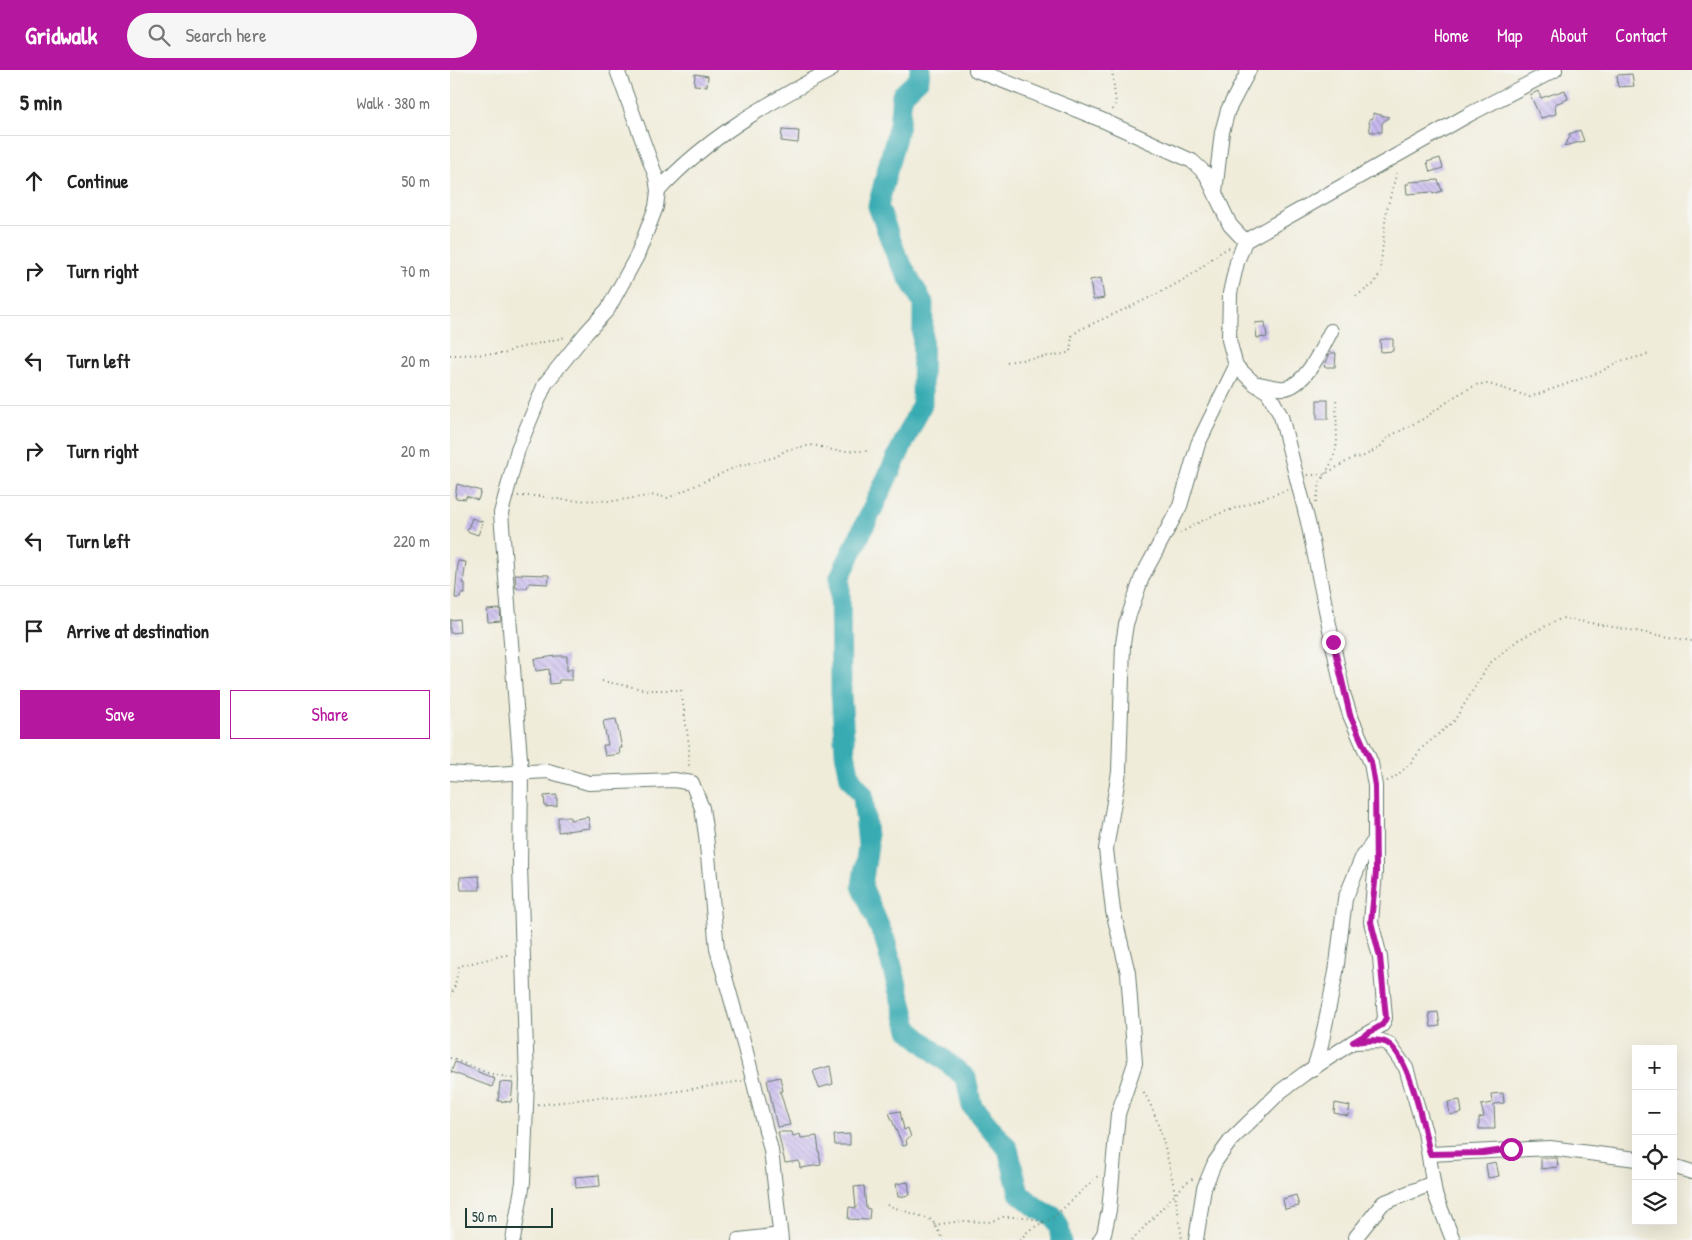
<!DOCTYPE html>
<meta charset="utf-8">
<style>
body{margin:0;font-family:"Patrick Hand",sans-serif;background:#f6f6f6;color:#222}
.controls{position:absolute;right:15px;bottom:15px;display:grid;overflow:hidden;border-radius:0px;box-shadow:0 5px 20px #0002}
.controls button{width:45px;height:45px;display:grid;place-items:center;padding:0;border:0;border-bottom:1px solid #e0e0e0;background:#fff;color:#222;font:25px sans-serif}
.scale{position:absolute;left:15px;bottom:12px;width:88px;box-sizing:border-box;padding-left:5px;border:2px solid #1f3d34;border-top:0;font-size:14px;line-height:18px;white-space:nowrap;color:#1f3d34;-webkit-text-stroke:4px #f6f6f2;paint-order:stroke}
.stop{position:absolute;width:15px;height:15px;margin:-11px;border:4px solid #b5179e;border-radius:50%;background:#fff}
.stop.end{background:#b5179e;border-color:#fff;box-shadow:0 1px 5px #0008}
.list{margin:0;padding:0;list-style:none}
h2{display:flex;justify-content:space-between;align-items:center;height:65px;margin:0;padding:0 20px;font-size:21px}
h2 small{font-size:16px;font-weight:400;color:#767676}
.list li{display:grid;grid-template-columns:32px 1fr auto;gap:15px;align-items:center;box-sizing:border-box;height:90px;padding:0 20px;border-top:1px solid #e0e0e0}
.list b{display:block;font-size:19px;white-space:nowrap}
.list em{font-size:16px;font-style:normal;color:#767676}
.actions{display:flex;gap:10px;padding:15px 20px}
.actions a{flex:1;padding:11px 0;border:1px solid #b5179e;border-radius:0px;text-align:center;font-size:18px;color:#b5179e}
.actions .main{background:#b5179e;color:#fff}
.icon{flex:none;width:28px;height:28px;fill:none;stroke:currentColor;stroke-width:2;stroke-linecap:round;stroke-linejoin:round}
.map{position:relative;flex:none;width:1242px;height:1170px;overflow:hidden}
header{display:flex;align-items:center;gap:30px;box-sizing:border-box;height:70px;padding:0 25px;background:#b5179e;color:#fff}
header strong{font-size:24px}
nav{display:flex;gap:28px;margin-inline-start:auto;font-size:18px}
.search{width:350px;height:45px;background:#f6f6f6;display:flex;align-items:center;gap:12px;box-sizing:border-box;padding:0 18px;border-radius:28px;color:#767676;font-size:19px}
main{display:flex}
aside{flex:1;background:#fff}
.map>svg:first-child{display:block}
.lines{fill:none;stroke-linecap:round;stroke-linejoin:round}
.river{stroke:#39abb2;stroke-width:21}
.building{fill:url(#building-back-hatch)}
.minor-casing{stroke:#687a6e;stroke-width:16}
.path{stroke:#687a6e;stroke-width:2;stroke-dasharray:1 4;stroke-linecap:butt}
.minor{stroke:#fff;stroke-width:14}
.route{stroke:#b5179e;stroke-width:6}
</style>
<header>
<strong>Gridwalk</strong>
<div class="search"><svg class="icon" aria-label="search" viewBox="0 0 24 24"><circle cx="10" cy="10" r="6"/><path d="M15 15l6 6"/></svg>Search here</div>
<nav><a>Home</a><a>Map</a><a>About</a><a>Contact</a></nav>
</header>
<main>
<aside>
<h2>5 min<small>Walk · 380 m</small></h2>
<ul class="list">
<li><svg class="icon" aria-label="ahead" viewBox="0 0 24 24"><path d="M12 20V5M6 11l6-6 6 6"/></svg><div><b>Continue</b></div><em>50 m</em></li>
<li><svg class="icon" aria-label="right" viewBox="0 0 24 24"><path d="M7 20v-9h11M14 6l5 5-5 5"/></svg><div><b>Turn right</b></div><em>70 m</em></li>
<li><svg class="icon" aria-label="left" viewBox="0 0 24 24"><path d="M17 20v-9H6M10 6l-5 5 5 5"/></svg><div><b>Turn left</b></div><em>20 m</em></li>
<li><svg class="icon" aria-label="right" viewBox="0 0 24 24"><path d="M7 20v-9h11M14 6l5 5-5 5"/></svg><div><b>Turn right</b></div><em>20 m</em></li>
<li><svg class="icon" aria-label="left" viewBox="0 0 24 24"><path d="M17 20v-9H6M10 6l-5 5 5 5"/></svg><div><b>Turn left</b></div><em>220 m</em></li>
<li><svg class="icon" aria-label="arrive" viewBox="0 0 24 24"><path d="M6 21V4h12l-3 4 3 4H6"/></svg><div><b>Arrive at destination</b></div></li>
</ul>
<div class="actions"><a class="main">Save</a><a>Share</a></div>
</aside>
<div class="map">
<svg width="1242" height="1170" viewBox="0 0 1242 1170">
<defs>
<pattern id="building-back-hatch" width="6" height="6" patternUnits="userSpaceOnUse" patternTransform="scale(1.25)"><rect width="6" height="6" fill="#c8baef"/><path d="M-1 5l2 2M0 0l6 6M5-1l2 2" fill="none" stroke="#a298c2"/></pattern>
</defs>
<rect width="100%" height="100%" fill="#f6f6f2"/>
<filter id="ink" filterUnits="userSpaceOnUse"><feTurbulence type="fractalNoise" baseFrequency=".02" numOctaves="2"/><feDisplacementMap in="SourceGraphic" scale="10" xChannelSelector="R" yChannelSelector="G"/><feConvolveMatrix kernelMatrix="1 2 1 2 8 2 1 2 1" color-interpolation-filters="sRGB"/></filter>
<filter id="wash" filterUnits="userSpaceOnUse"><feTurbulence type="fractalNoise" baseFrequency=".0096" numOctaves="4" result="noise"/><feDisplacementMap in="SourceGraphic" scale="20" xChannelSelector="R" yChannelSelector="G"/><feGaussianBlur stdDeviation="1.12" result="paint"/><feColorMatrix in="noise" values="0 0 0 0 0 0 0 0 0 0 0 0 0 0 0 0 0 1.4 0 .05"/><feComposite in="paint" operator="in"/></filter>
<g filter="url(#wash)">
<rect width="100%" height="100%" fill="#f0ecda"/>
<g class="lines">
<!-- river -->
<polyline class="river" points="470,0 469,9 452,25 449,55 428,136 447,187 473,233 472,334 390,507 391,623 395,683 400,708 413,725 418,776 412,816 435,870 459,960 516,1008 522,1036 558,1079 569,1123 587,1138 604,1147 609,1157 611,1170"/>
</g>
<g id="blocks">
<!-- building -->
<g class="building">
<polygon points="245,4 258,6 257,16 244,15"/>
<polygon points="1182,4 1184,16 1168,17 1167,5"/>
<polygon points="1115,20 1118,29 1105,34 1106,44 1091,48 1080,25 1088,21 1091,28"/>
<polygon points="923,43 939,47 932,53 932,62 920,62 919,49 923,48"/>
<polygon points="332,60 349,61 348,73 331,71"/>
<polygon points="1130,60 1134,71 1114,76 1120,67 1119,64"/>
<polygon points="990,88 993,98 980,102 977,92"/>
<polygon points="988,110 992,121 983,124 982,122 957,124 956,114 959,114 959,112"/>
<polygon points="651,208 654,228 643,230 640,210"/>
<polygon points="815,252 817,267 807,268 805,253"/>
<polygon points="935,269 943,269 943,281 931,282 930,270"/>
<polygon points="880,283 886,283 885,297 874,297"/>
<rect x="867" y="330" width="11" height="19"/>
<polygon points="7,414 31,421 28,430 16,426 16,429 5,428"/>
<polygon points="22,448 33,452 28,465 17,461"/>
<polygon points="8,491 16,492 13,513 15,513 15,524 11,524 10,528 5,528"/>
<polygon points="65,504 99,505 98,514 79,513 77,518 66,518"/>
<polygon points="50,539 51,551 38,552 37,540"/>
<polygon points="9,549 10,562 0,563 0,550"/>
<polygon points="106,586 117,586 117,601 122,598 122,610 109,610 109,613 100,614 99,599 86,601 84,589"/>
<polygon points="166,649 172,678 169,678 170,684 155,686 153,675 158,675 153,651"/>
<polygon points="107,725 107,736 95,737 94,726"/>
<polygon points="108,747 120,747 120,750 138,747 140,758 108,762"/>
<polygon points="29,806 30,820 11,820 10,807"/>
<polygon points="988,942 990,956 981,957 979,943"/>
<polygon points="5,992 45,1009 42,1017 1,1002"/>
<polygon points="380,996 383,1014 369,1018 363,1001"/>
<polygon points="330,1007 333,1021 330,1021 340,1055 327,1057 317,1010"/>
<polygon points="50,1012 63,1013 61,1032 48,1031"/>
<polygon points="1053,1023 1054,1033 1044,1034 1045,1059 1029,1059 1029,1048 1034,1047 1031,1035 1042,1033 1041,1024"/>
<polygon points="1010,1030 1012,1043 1000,1045 998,1032"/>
<polygon points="885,1033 900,1036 898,1046 884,1043"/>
<polygon points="450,1041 454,1060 458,1058 461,1067 456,1069 457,1075 453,1076 439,1043"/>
<polygon points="328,1062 342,1062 343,1066 350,1064 351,1068 367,1066 371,1095 350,1098 349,1091 335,1093"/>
<polygon points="400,1064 400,1075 385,1075 384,1065"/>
<polygon points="1091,1088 1107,1088 1108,1097 1091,1099"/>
<polygon points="1046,1092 1049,1106 1038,1108 1036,1094"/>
<polygon points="149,1105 150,1116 126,1118 125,1107"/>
<polygon points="458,1112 460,1125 448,1127 446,1114"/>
<polygon points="414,1116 416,1138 420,1139 419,1150 398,1149 399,1137 406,1138 404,1117"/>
<polygon points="846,1125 849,1136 835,1139 833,1129"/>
</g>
</g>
</g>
<g filter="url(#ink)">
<use href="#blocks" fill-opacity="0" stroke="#687a6e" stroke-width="1"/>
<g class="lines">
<!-- minor casing -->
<g class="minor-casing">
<g id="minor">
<polyline points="526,0 652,50 742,91 756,104 780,155 795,171"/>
<path d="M 208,121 C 256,68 318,33 381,0"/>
<polyline points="765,122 772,62 778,40 799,0"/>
<polyline points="786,296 805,314 818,322 831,346 858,452 893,623 900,645 921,693 925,716 925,802 921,852 930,887 935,948 932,955 903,972"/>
<path d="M 808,314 C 816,315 827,319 835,318 C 856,315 872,278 881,261"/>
<polyline points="0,703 26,705 98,701 139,713 224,710 242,713 252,738 256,765 267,879 295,978 321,1080 331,1170"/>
<polyline points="864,998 870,980 886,902 895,829 912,788 924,771"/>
<polyline points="980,1084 1100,1078 1186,1089"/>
<polyline points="1223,1096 1242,1102"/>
<polyline points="906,1167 933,1133 983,1113"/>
<polyline points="63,1170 73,1112 77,1011 70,796 71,701 51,443 68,379 95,314 136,263 158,239 187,186 206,137 208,121 206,107 167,0"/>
<polyline points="289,1170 330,1165"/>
<polyline points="650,1170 654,1164 659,1140 668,1044 685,993 678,903 663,841 656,779 669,702 673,574 676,554 692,507 730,436 748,374 786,296 779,270 780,223 787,192 795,171 1020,44 1105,0"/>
<polyline points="746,1170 754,1118 765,1092 781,1070 831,1021 854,1004 903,972 932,971 939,974 956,998 975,1062 985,1124 1003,1170"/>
</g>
</g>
<!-- path -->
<g class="path">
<polyline points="662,0 666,34 662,41"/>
<polyline points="906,226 924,214 930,203 936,143 947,101"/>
<polyline points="0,285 54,284 64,279 116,267"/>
<path d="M 557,292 L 614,284 L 620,282 L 622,266 L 629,260 C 665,243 703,228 738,207 C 753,198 763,185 779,178"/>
<polyline points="858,405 873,405 903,388 912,387 929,378 938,367 975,348 1007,325 1028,314 1039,314 1080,327 1150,302 1166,293 1199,284"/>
<polyline points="68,426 89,426 114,430 163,431 205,425 218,428 288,396 326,387 336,380 363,375 387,381 419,381"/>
<polyline points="866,432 870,413 882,392 887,374 886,328"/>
<polyline points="730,463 757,448 837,420"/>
<polyline points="152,611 198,620 231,620 239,675 239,699"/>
<polyline points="937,711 944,708 961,693 972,678 1004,651 1039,594 1068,570 1112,548 1242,571"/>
<polyline points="0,926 4,919 9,896 60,884"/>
<polyline points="0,988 38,1003 65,1009"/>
<path d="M 691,1018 C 714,1050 727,1130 732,1170"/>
<polyline points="88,1035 151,1027 163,1028 209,1024 292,1011"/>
<polyline points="437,1135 482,1150 493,1170"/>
<polyline points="484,1155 512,1151 540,1152 553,1147 576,1147 593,1152"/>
<polyline points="570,1170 579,1160 604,1147 650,1104"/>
<polyline points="682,1170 735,1114 745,1107"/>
</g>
<!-- minor -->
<use href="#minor" class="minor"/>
</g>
</g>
<g class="lines" filter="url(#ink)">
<!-- route -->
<path class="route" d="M 883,572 L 900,645 L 921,692 L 925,716 L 926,802 L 921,852 L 930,887 L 936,948 L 932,955 L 903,972 C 913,971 928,968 937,973 C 960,986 974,1059 980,1084 L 1033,1083 L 1061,1079"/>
</g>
</svg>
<div class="controls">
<button>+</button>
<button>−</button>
<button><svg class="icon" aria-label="locate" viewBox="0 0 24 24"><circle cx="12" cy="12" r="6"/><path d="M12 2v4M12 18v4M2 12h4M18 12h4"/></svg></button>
<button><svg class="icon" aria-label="layers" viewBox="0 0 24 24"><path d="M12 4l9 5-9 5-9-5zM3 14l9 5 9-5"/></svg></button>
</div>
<div class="scale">50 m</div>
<div class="stop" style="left:1061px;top:1079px"></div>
<div class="stop end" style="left:883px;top:572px"></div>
</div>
</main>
